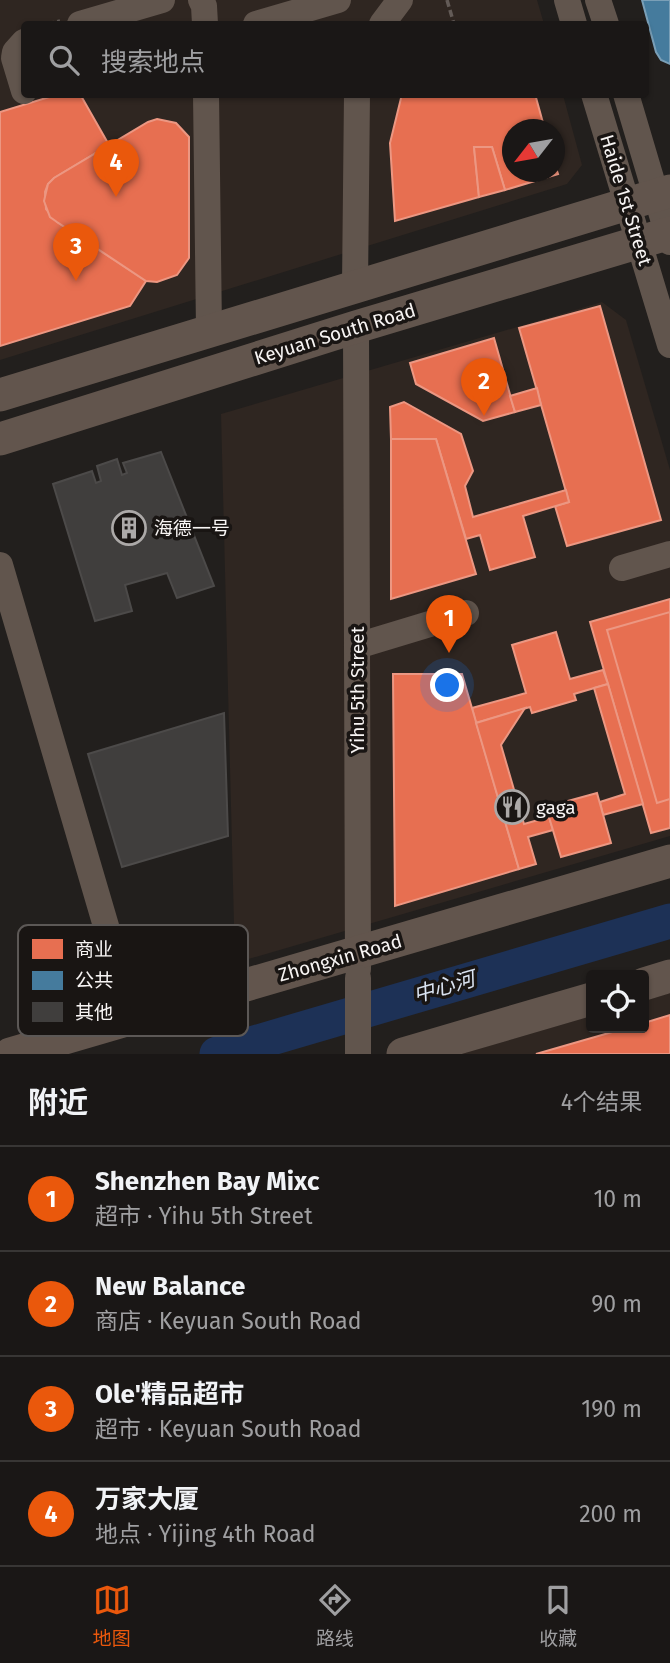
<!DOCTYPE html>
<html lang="zh">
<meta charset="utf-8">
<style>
body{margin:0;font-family:"Fira Sans","Noto Sans SC",sans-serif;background:#23201f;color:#f1f3f6}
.controls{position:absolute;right:21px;bottom:21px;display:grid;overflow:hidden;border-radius:7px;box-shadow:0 2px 5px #0004}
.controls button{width:63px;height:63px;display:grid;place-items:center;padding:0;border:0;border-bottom:2px solid #383635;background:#1a1716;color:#f1f3f6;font:35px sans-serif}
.compass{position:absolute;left:502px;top:119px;width:63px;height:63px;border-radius:50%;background:#1a1716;box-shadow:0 2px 5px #0004;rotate:239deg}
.you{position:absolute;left:448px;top:686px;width:24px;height:24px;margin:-18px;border:5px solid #fff;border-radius:50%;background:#1a73e8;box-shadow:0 0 0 10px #1a73e833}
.badge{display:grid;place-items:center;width:46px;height:46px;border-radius:50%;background:#ea580c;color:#fff;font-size:23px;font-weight:700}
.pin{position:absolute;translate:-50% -58px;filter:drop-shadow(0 2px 4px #0008)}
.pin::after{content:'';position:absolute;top:37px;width:24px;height:21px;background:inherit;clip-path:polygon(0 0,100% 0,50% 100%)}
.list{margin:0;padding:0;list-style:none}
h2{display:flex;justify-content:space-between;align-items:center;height:91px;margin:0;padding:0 28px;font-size:30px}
h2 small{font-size:23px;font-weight:400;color:#9f9fa1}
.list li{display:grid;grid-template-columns:46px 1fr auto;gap:21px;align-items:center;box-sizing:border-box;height:105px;padding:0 28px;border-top:2px solid #383635}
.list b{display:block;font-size:26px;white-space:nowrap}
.list p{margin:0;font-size:23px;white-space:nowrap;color:#9f9fa1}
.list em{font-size:23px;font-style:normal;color:#9f9fa1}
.icon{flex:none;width:38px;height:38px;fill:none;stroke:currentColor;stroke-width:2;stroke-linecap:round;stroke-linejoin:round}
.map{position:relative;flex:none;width:670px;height:1054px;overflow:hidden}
.search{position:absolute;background:#1a1716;box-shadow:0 2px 5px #0004;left:21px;right:21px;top:21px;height:77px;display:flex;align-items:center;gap:18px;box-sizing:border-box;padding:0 24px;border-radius:7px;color:#9f9fa1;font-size:26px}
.sheet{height:511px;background:#1a1716}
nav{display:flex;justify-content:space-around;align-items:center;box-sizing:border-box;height:98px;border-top:2px solid #383635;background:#1a1716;font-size:19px;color:#9f9fa1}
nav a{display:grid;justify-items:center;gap:4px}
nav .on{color:#ea580c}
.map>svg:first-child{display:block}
.built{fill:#2f2621;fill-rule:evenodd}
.shops{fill:#e76f51;stroke:#ec9782;stroke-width:2}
.public{fill:#457b9d;stroke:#7a9fb7;stroke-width:2}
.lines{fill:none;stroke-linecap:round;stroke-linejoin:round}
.river{stroke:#1d3156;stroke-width:35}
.building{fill:#403e3d;stroke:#4c4a49;stroke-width:2}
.path{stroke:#635b57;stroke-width:3.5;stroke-dasharray:7 3.5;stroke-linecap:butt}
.minor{stroke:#61554d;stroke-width:26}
.major{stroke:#62554d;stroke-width:33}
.minor-bridge{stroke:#61554d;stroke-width:26}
.labels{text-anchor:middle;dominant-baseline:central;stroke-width:7;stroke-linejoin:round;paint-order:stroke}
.street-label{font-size:19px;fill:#f7f4f3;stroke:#191513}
.poi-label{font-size:19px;fill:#f7f4f3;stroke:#191513;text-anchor:start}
.water-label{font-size:21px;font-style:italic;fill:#dbe4f2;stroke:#191513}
.key{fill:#191513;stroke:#5c5856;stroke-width:2}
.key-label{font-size:19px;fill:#f7f4f3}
</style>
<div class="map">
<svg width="670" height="1054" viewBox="0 0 670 1054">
<rect width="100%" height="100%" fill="#221f1d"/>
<!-- built -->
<g class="built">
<path d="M 0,0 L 537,0 L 544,24 L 24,24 L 24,94 L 563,95 L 582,165 L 567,184 L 0,360 ZM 512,130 L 554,130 L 554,172 L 512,172 Z"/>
<polygon points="602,302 626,320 670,470 670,836 235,963 221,414"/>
<polygon points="670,993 670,1054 461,1054 591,1016 591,1028 644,1028 644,1001"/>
</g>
<!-- shops -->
<g class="shops">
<polygon points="59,94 80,94 109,145 54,178 48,184 45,192 46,209 57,222 146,281 130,306 0,346 0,112"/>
<polygon points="402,94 535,94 545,130 512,130 512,172 554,172 554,162 558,174 505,190 492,147 474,147 479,197 395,221 390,143"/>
<polygon points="157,119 176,123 189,137 189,258 177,275 157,282 146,281 57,222 50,217 44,201 48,184 54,178 148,122"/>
<polygon points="474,147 492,147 505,190 479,197"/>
<polygon points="600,306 661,520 567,546 555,506 569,502 519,328"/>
<polygon points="494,338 515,412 483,421 416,384 410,363"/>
<polygon points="537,388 541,405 515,412 510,396"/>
<polygon points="404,402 461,434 473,471 465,486 473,517 566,490 569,502 523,516 535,557 490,570 480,535 466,539 436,439 391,439 390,407"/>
<polygon points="391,439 436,439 476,574 391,599"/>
<polygon points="670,599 670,828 651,833 590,622"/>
<polygon points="670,612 670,799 657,803 607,630"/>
<polygon points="556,632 570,679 603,670 608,684 574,694 576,700 532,713 530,707 476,723 472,708 526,693 512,645"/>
<polygon points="393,674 462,674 519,869 395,906"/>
<polygon points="608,684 643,804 603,815 600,802 625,794 594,688"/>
<polygon points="525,708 501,745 524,824 549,817 553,830 528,837 536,864 519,869 476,723"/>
<polygon points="597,793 611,843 561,857 546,807"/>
<polygon points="670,1015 670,1054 536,1054 626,1028 644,1028 644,1023"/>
</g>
<!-- public -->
<polygon class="public" points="642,0 670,0 670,64 661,60 656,52"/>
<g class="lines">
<!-- river -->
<polyline class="river" points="217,1054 670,921"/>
</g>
<!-- building -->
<g class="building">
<polygon points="161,452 214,586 177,598 167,573 125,585 132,611 95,621 53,484 92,471 96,483 101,481 97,466 117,459 122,475 127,473 123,463"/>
<polygon points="224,713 228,836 122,867 88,754"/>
</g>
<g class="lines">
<!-- path -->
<g class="path">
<polyline points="447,0 454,24"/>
<polyline points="47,24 60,21"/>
</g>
<!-- minor -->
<g class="minor">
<polyline points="201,0 204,6 205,24"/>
<polyline points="567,0 574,24"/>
<polyline points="598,0 606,24"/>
<polyline points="80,24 162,0"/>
<polyline points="256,24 338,0"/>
<polyline points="382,24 400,0"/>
<polyline points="24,91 14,58 15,52 24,42"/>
<polyline points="206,94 209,330"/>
<polyline points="594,94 670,345"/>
<polyline points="626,94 670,242"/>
<polyline points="355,286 357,94"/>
<polyline points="356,327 358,969"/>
<polyline points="0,565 133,1018"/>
<polyline points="622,568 670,554"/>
<polyline points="357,646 466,613"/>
</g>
<!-- major -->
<g class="major">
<polyline points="0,395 670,191"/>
<polyline points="0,439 356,327 670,233"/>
<polyline points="644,984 670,976"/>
<polyline points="10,1054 670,861"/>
<polyline points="403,1054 591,999"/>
</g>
<!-- minor-bridge -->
<polyline class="minor-bridge" points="358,978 358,1054"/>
</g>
<!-- icons -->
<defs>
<g id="building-ring" transform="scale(1.75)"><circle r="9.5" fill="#191513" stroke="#aca9a8" stroke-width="1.5"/><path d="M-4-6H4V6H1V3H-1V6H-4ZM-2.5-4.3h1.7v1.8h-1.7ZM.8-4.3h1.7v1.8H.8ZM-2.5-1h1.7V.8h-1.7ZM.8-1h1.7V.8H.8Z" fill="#aca9a8"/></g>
<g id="restaurant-ring" transform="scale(1.75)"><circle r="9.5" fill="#191513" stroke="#aca9a8" stroke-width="1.5"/><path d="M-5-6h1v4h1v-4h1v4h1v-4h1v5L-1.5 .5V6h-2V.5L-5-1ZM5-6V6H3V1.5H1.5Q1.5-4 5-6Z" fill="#aca9a8"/></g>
</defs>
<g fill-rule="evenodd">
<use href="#building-ring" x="129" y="528"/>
<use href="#restaurant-ring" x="512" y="807"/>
</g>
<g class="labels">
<!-- street labels -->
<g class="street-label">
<text transform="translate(626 200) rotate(73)">Haide 1st Street</text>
<text transform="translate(335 334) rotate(-17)">Keyuan South Road</text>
<text transform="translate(357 690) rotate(-90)">Yihu 5th Street</text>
<text transform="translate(340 958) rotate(-16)">Zhongxin Road</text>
</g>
<!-- poi labels -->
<g class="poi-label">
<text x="154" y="528">海德一号</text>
<text x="536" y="807">gaga</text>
</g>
<!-- water labels -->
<g class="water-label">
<text transform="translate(444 987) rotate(-16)">中心河</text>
</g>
</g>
<!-- legend -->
<rect x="18" y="925" width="230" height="111" rx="10" class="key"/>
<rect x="32" y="939" width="31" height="20" fill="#e76f51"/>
<rect x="32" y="971" width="31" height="19" fill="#457b9d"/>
<rect x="32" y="1002" width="31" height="20" fill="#403e3d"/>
<g class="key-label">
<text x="75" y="956">商业</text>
<text x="75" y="987">公共</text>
<text x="75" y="1019">其他</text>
</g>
</svg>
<div class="controls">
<button><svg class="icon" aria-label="locate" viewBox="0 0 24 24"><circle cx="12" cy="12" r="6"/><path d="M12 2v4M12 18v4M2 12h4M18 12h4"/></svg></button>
</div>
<svg class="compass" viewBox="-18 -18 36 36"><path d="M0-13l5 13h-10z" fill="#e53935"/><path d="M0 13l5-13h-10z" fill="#9f9fa1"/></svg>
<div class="you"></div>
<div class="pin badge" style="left:449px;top:653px">1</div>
<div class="pin badge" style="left:484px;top:416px">2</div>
<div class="pin badge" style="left:76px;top:281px">3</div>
<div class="pin badge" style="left:116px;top:197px">4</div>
<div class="search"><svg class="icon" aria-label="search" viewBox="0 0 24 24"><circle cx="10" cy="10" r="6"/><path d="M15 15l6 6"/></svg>搜索地点</div>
</div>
<section class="sheet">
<h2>附近<small>4个结果</small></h2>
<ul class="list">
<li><span class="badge">1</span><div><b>Shenzhen Bay Mixc</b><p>超市 · Yihu 5th Street</p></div><em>10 m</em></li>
<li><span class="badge">2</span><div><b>New Balance</b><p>商店 · Keyuan South Road</p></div><em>90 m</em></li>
<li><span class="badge">3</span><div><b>Ole'精品超市</b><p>超市 · Keyuan South Road</p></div><em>190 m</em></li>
<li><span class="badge">4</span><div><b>万家大厦</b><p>地点 · Yijing 4th Road</p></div><em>200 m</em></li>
</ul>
</section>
<nav>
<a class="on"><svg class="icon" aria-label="map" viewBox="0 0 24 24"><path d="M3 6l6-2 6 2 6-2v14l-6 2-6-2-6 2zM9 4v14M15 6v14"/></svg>地图</a>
<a><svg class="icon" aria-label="directions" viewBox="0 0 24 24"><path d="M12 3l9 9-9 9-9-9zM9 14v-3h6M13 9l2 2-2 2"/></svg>路线</a>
<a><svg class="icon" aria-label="saved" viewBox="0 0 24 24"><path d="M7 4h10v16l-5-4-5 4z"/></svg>收藏</a>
</nav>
